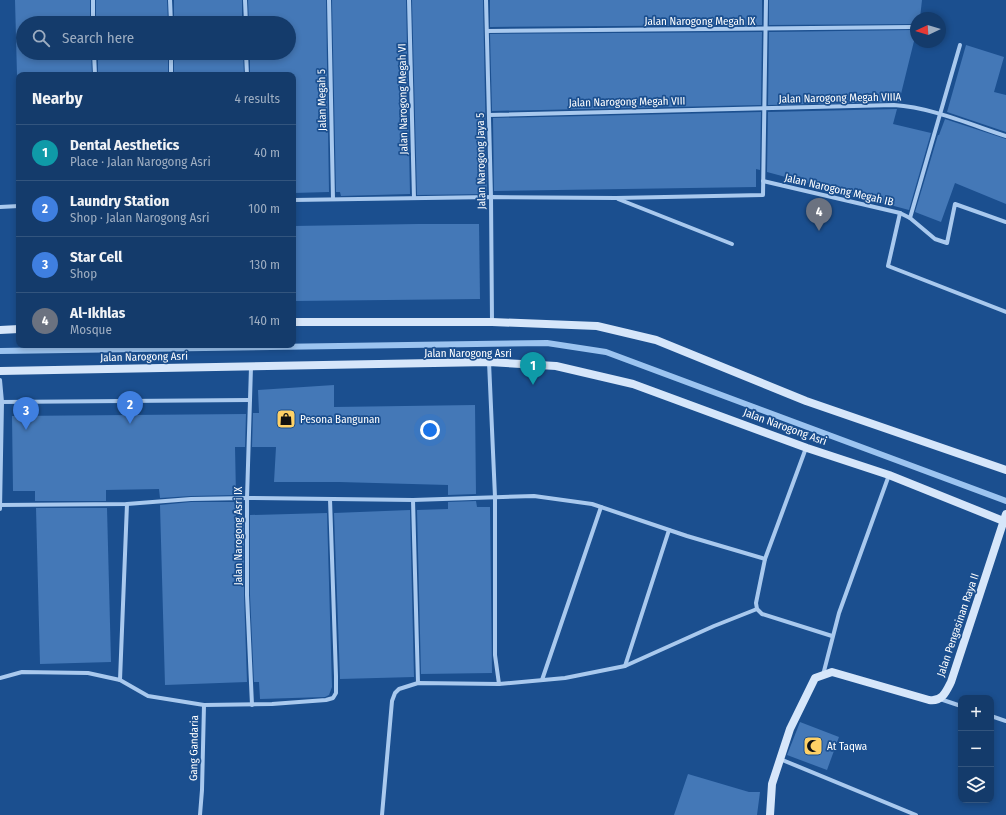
<!DOCTYPE html>
<meta charset="utf-8">
<style>
body{margin:0;font-family:"Fira Sans Condensed",sans-serif;background:#1d4271;color:#f1f3f6}
.controls{position:absolute;right:12px;bottom:12px;display:grid;overflow:hidden;border-radius:8px;box-shadow:0 2px 6px #0003}
.controls button{width:36px;height:36px;display:grid;place-items:center;padding:0;border:0;border-bottom:1px solid #33557e;background:#143b6b;color:#f1f3f6;font:20px sans-serif}
.compass{position:absolute;left:910px;top:12px;width:36px;height:36px;border-radius:50%;background:#143b6b;box-shadow:0 2px 6px #0003;rotate:266deg}
.you{position:absolute;left:430px;top:430px;width:14px;height:14px;margin:-10px;border:3px solid #fff;border-radius:50%;background:#1a73e8;box-shadow:0 0 0 6px #1a73e833}
.badge{display:grid;place-items:center;width:26px;height:26px;border-radius:50%;background:#bca0f2;color:#fff;font-size:13px;font-weight:700}
.pin{position:absolute;translate:-50% -33px;filter:drop-shadow(0 1px 2px #0008)}
.pin::after{content:'';position:absolute;top:21px;width:14px;height:12px;background:inherit;clip-path:polygon(0 0,100% 0,50% 100%)}
.list{margin:0;padding:0;list-style:none}
h2{display:flex;justify-content:space-between;align-items:center;height:52px;margin:0;padding:0 16px;font-size:17px}
h2 small{font-size:13px;font-weight:400;color:#9dadc1}
.list li{display:grid;grid-template-columns:26px 1fr auto;gap:12px;align-items:center;box-sizing:border-box;height:56px;padding:0 16px;border-top:1px solid #33557e}
.list b{display:block;font-size:15px;white-space:nowrap}
.list p{margin:0;font-size:13px;white-space:nowrap;color:#9dadc1}
.list em{font-size:13px;font-style:normal;color:#9dadc1}
.icon{flex:none;width:22px;height:22px;fill:none;stroke:currentColor;stroke-width:2;stroke-linecap:round;stroke-linejoin:round}
.map{position:relative;flex:none;width:1006px;height:815px;overflow:hidden}
.search{position:absolute;background:#143b6b;box-shadow:0 2px 6px #0003;left:16px;top:16px;width:280px;height:44px;display:flex;align-items:center;gap:10px;box-sizing:border-box;padding:0 14px;border-radius:22px;color:#9dadc1;font-size:15px}
.panel{position:absolute;background:#143b6b;box-shadow:0 2px 6px #0003;left:16px;top:72px;width:280px;height:276px;border-radius:8px}
.map>svg:first-child{display:block}
.lines{fill:none;stroke-linecap:round;stroke-linejoin:round}
.stream{stroke:#9cc4f0;stroke-width:6}
.building{fill:#4478b7}
.street{stroke:#a9c9ee;stroke-width:4}
.secondary{stroke:#d6e6fa;stroke-width:8}
.labels{text-anchor:middle;dominant-baseline:central;stroke-width:3.5;stroke-linejoin:round;paint-order:stroke}
.street-label{font-size:11px;fill:#fff;stroke:#1b4f8f}
.poi-label{font-size:11px;fill:#fff;stroke:#1b4f8f;text-anchor:start}
</style>
<div class="map">
<svg width="1006" height="815" viewBox="0 0 1006 815">
<rect width="100%" height="100%" fill="#1b4f8f"/>
<g class="lines">
<!-- stream -->
<polyline class="stream" points="0,351 547,343 606,352 1006,501"/>
</g>
<!-- building -->
<g class="building">
<polygon points="15,0 90,0 90,23 23,23 23,53 91,53 92,75 17,75"/>
<polygon points="96,0 167,0 168,23 96,23"/>
<rect x="174" y="0" width="68" height="23"/>
<polygon points="248,0 326,0 329,192 293,193 293,75 250,75 250,53 289,53 289,23 249,23"/>
<polygon points="332,0 406,0 410,194 341,196 340,192 336,192"/>
<polygon points="412,0 483,0 487,194 417,195"/>
<polygon points="490,0 762,0 762,25 490,27"/>
<polygon points="769,0 922,0 920,18 916,18 916,25 913,24 769,25"/>
<polygon points="916,29 916,33 899,102 768,105 769,32 913,30"/>
<polygon points="762,32 761,105 492,111 490,34"/>
<polygon points="966,45 1004,57 994,92 1006,95 1006,132 947,112"/>
<rect x="98" y="53" width="70" height="22"/>
<polygon points="174,53 243,53 244,75 174,75"/>
<polygon points="897,109 893,124 931,133 909,210 767,172 768,112"/>
<polygon points="761,112 760,170 756,169 756,187 494,191 493,118"/>
<polygon points="945,119 1006,139 1006,204 955,183 941,222 915,212 938,135 939,135"/>
<polygon points="418,224 479,224 480,299 293,301 293,226"/>
<polygon points="334,385 334,407 475,405 476,494 448,495 448,485 339,482 274,482 276,447 252,447 253,413 259,413 258,390"/>
<polygon points="246,414 245,447 235,447 236,495 191,496 160,498 159,489 106,490 106,501 35,501 35,491 13,491 12,416"/>
<polygon points="476,501 477,507 490,507 492,673 421,674 417,510 448,509 448,502"/>
<polygon points="191,502 236,502 236,516 244,516 244,595 247,682 165,685 160,505"/>
<polygon points="36,508 107,508 111,662 40,664"/>
<polygon points="410,510 414,677 340,679 334,513"/>
<polygon points="327,513 332,687 329,695 325,697 260,699 259,682 254,682 250,595 250,515"/>
<polygon points="800,722 839,737 827,770 787,755"/>
<polygon points="688,774 749,792 760,792 757,815 674,815"/>
</g>
<g class="lines">
<!-- street -->
<g class="street">
<polyline points="93,0 93,23"/>
<polyline points="170,0 171,23"/>
<polyline points="245,0 246,23"/>
<polyline points="329,0 333,199"/>
<polyline points="409,0 414,198"/>
<polyline points="486,0 491,197 492,322"/>
<polyline points="487,31 913,27"/>
<polyline points="94,53 95,75"/>
<polyline points="171,53 171,75"/>
<polyline points="246,53 247,75"/>
<path d="M 489,115 L 894,105 C 930,107 972,125 1006,136"/>
<polyline points="763,181 900,213 910,218 935,239 947,243 955,204 1006,222"/>
<polyline points="618,199 732,244"/>
<polyline points="293,200 491,197 616,198 763,195 766,0"/>
<polyline points="0,207 19,206"/>
<polyline points="900,213 888,266 1006,312"/>
<polyline points="910,218 960,45"/>
<polyline points="489,362 495,497 495,655 499,684"/>
<polyline points="251,367 247,498 247,595 252,705"/>
<polyline points="0,380 2,402 0,509"/>
<polyline points="0,402 250,400"/>
<polyline points="413,500 418,683"/>
<polyline points="0,505 127,504 191,499 247,498 413,500 534,496 592,504 687,536 765,559 806,448"/>
<polyline points="765,559 756,603 757,609 762,614 832,636"/>
<polyline points="625,666 669,530"/>
<polyline points="823,675 839,613 889,475"/>
<polyline points="0,678 22,672 88,673 120,680 148,696 204,705 272,704 326,700 333,698 336,693 336,676 330,499"/>
<polyline points="120,680 127,504"/>
<polyline points="542,680 601,507"/>
<polyline points="940,699 961,706"/>
<polyline points="991,716 1006,721"/>
<polyline points="780,759 916,815"/>
<polyline points="200,815 202,790 204,705"/>
<polyline points="382,815 392,701 395,693 399,689 418,683 499,684 565,678 625,666 714,626 757,609"/>
</g>
<!-- secondary -->
<g class="secondary">
<polyline points="293,322 492,322 597,326 656,340 806,401 1006,470"/>
<polyline points="0,330 19,329"/>
<polyline points="0,371 489,362 556,366 633,384 807,448 889,475 1006,522"/>
<path d="M 770,815 L 772,784 L 790,729 L 815,678 L 832,672 L 929,700 C 942,702 946,692 951,682 L 1006,514"/>
</g>
</g>
<!-- icons -->
<defs>
<g id="shop-square" transform="scale(1)"><rect x="-9" y="-9" width="18" height="18" rx="4" fill="#ffd166" stroke="#1b4f8f"/><path d="M-5-2.5h2.3a2.7 3.5 0 0 1 5.4 0H5L5.5 6h-11ZM-1.5-2.5h3a1.5 2.3 0 0 0-3 0Z" fill="#111"/></g>
<g id="mosque-square" transform="scale(1)"><rect x="-9" y="-9" width="18" height="18" rx="4" fill="#ffd166" stroke="#1b4f8f"/><path d="M3.5-4.9A6 6 0 1 0 3.5 4.9A5 5 0 1 1 3.5-4.9Z" fill="#111"/></g>
</defs>
<g fill-rule="evenodd">
<use href="#shop-square" x="286" y="419"/>
<use href="#mosque-square" x="813" y="746"/>
</g>
<g class="labels">
<!-- street labels -->
<g class="street-label">
<text x="700" y="21">Jalan Narogong Megah IX</text>
<text transform="translate(840 98) rotate(-1)">Jalan Narogong Megah VIIIA</text>
<text transform="translate(403 99) rotate(-91)">Jalan Narogong Megah VI</text>
<text transform="translate(322 100) rotate(-91)">Jalan Megah 5</text>
<text transform="translate(627 102) rotate(-1)">Jalan Narogong Megah VIII</text>
<text transform="translate(481 161) rotate(-91)">Jalan Narogong Jaya 5</text>
<text transform="translate(839 190) rotate(13)">Jalan Narogong Megah IB</text>
<text x="468" y="353">Jalan Narogong Asri</text>
<text transform="translate(144 357) rotate(-1)">Jalan Narogong Asri</text>
<text transform="translate(785 427) rotate(20)">Jalan Narogong Asri</text>
<text transform="translate(238 536) rotate(-90)">Jalan Narogong Asri IX</text>
<text transform="translate(958 625) rotate(-71)">Jalan Pengasinan Raya II</text>
<text transform="translate(194 748) rotate(-89)">Gang Gandaria</text>
</g>
<!-- poi labels -->
<g class="poi-label">
<text x="300" y="419">Pesona Bangunan</text>
<text x="827" y="746">At Taqwa</text>
</g>
</g>
</svg>
<div class="controls">
<button>+</button>
<button>−</button>
<button><svg class="icon" aria-label="layers" viewBox="0 0 24 24"><path d="M12 4l9 5-9 5-9-5zM3 14l9 5 9-5"/></svg></button>
</div>
<svg class="compass" viewBox="-18 -18 36 36"><path d="M0-13l5 13h-10z" fill="#e53935"/><path d="M0 13l5-13h-10z" fill="#9dadc1"/></svg>
<div class="you"></div>
<div class="pin badge" style="left:533px;top:385px;background:#0f9aa8">1</div>
<div class="pin badge" style="left:130px;top:424px;background:#3f7fe0">2</div>
<div class="pin badge" style="left:26px;top:430px;background:#3f7fe0">3</div>
<div class="pin badge" style="left:819px;top:231px;background:#6b7280">4</div>
<div class="search"><svg class="icon" aria-label="search" viewBox="0 0 24 24"><circle cx="10" cy="10" r="6"/><path d="M15 15l6 6"/></svg>Search here</div>
<section class="panel">
<h2>Nearby<small>4 results</small></h2>
<ul class="list">
<li><span class="badge" style="background:#0f9aa8">1</span><div><b>Dental Aesthetics</b><p>Place · Jalan Narogong Asri</p></div><em>40 m</em></li>
<li><span class="badge" style="background:#3f7fe0">2</span><div><b>Laundry Station</b><p>Shop · Jalan Narogong Asri</p></div><em>100 m</em></li>
<li><span class="badge" style="background:#3f7fe0">3</span><div><b>Star Cell</b><p>Shop</p></div><em>130 m</em></li>
<li><span class="badge" style="background:#6b7280">4</span><div><b>Al-Ikhlas</b><p>Mosque</p></div><em>140 m</em></li>
</ul>
</section>
</div>
